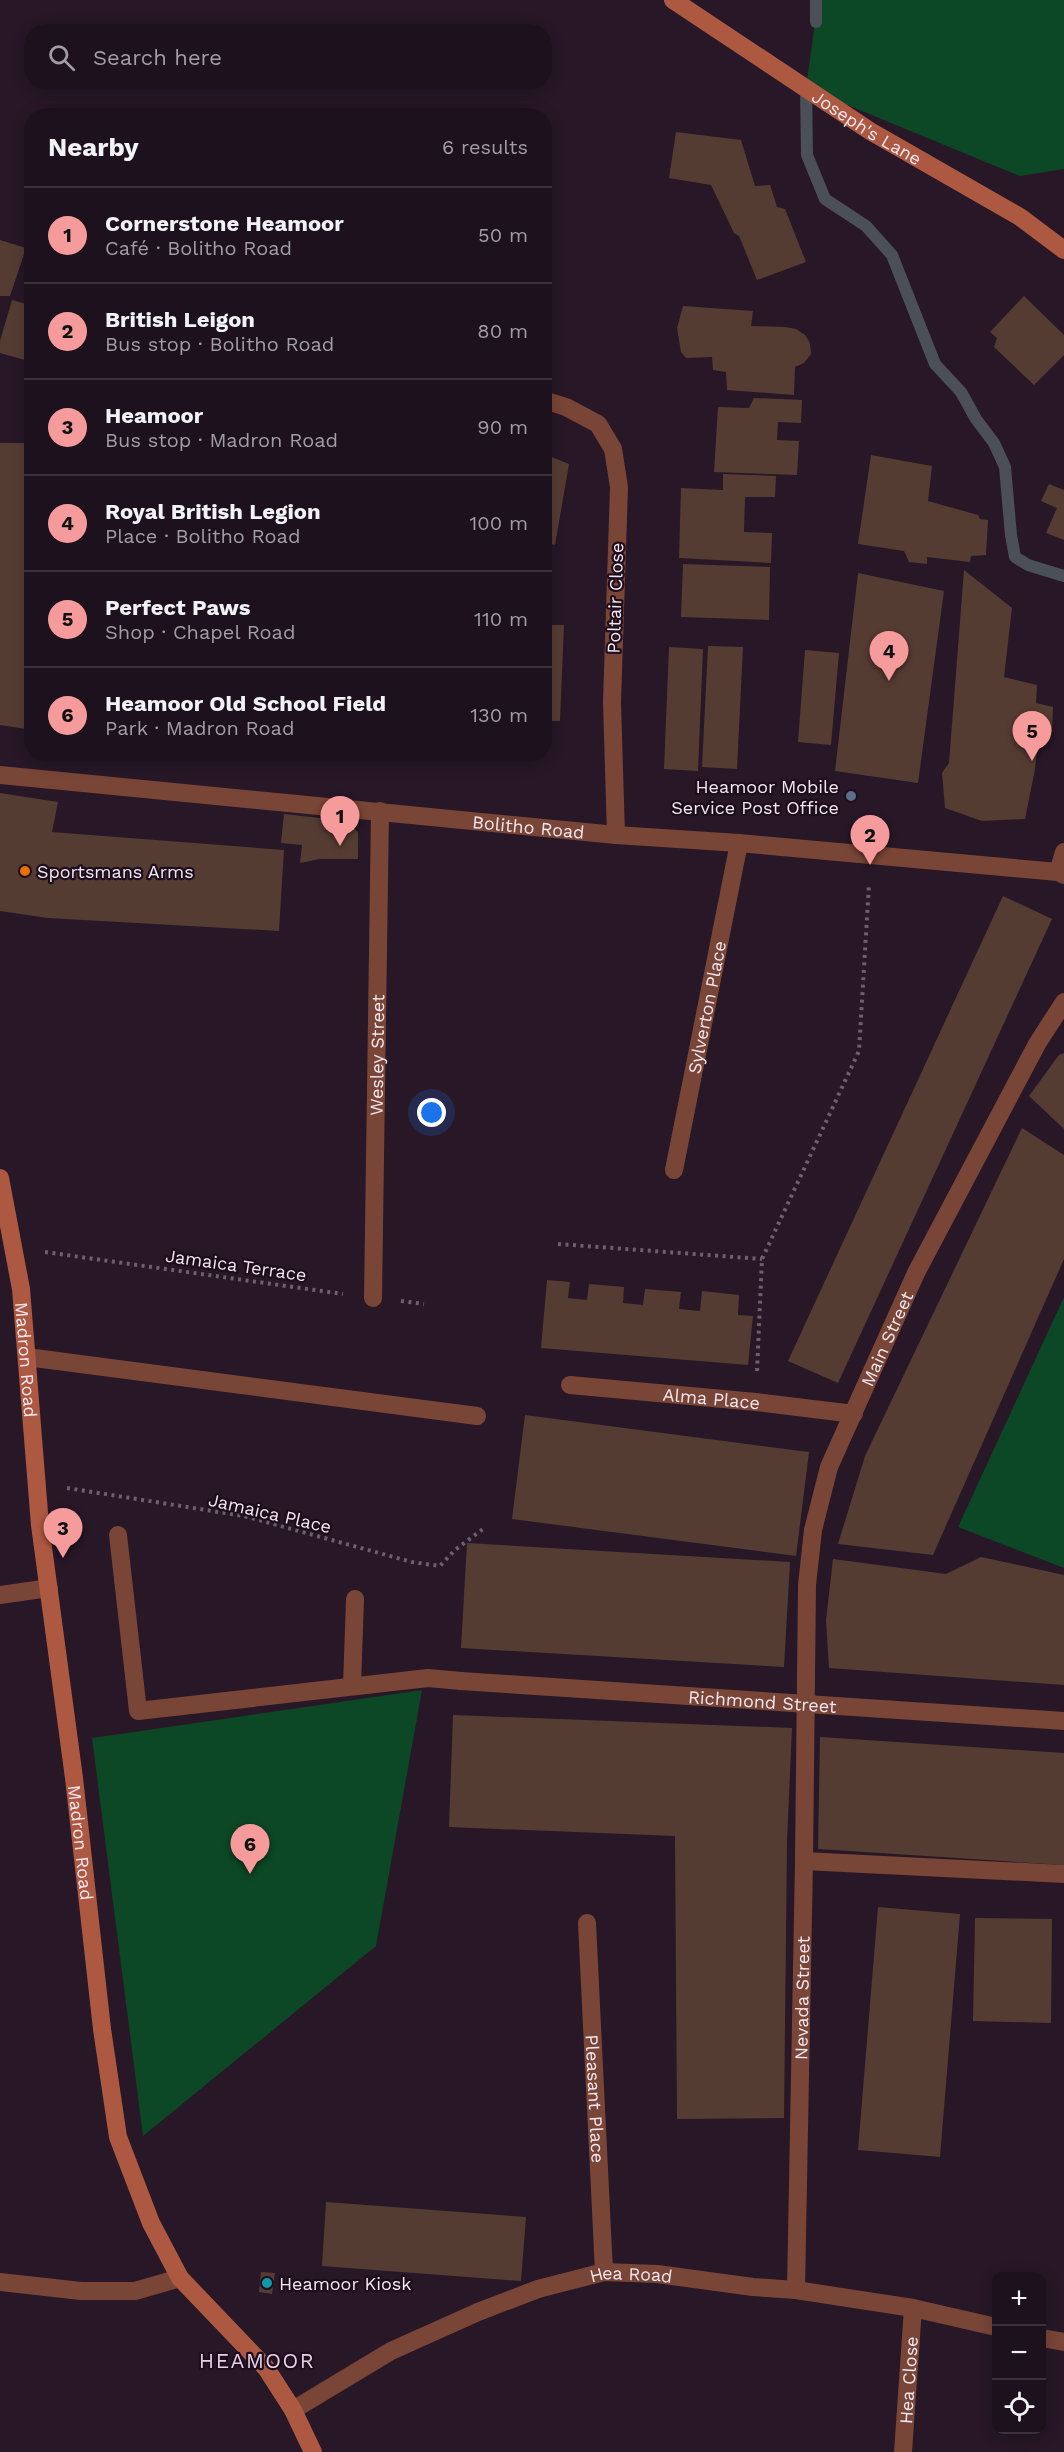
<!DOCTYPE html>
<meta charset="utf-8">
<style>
body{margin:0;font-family:"Work Sans",sans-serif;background:#251a26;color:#f1f3f6}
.controls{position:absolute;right:18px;bottom:18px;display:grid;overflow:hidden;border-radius:12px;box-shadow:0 3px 15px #0003}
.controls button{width:54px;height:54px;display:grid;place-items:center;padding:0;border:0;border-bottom:2px solid #3b313b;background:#1d111d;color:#f1f3f6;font:30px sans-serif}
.you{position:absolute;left:432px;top:1113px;width:21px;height:21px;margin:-15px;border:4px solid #fff;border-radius:50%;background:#1a73e8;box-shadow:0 0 0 9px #1a73e833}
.badge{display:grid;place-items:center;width:39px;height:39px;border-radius:50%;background:#f59b9b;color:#111;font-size:20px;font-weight:700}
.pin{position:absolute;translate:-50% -50px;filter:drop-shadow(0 2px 3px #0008)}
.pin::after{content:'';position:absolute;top:32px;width:21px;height:18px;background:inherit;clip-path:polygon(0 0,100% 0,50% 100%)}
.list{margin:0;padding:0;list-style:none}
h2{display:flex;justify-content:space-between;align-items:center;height:78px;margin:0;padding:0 24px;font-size:26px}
h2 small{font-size:20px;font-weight:400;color:#a09da4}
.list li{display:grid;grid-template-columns:39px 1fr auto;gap:18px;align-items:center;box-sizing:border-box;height:96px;padding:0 24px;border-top:2px solid #3b313b}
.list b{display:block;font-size:22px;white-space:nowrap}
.list p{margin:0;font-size:20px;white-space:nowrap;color:#a09da4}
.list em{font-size:20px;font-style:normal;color:#a09da4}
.icon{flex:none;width:33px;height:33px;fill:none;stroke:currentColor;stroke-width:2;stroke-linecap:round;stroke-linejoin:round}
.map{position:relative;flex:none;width:1064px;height:2452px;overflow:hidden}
.search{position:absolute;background:#1d111d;box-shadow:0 3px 15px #0003;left:24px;top:24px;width:528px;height:66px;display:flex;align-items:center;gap:15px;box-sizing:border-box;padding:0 21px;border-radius:24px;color:#a09da4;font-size:22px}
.panel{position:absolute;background:#1d111d;box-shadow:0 3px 15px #0003;left:24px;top:108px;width:528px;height:654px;border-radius:24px}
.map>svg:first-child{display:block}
.green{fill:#0c4825}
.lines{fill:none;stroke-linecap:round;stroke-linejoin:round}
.stream{stroke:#4b5058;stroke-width:12}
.building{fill:#553c33}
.path{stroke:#6d5f6d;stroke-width:4;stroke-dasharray:3 4.5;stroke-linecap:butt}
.lane{stroke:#794536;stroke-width:18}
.street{stroke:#794536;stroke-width:18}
.secondary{stroke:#ad5941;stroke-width:18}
.service-dot{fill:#5c6f8a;stroke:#1e0e1d;stroke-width:2}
.food-dot{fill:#e8710a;stroke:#1e0e1d;stroke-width:2}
.culture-dot{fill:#0f9aa8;stroke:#1e0e1d;stroke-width:2}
.labels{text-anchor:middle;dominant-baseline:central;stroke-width:4.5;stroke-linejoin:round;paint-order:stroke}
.street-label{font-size:18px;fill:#f2e7f1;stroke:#1e0e1d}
.poi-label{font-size:18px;fill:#f2e7f1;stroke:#1e0e1d;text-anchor:start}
.quarter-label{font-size:21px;letter-spacing:1.5px;fill:#e5cee3;stroke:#1e0e1d}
</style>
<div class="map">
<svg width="1064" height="2452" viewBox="0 0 1064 2452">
<rect width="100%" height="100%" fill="#271727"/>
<!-- green -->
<g class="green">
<polygon points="818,0 1064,0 1064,169 1020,176 806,88"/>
<polygon points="1064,1297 1064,1568 958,1527"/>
<polygon points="422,1690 376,1946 143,2136 92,1738"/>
</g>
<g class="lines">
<!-- stream -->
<g class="stream">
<polyline points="816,22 816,0"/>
<polyline points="806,88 807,155 825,199 866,226 892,255 935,364 961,392 976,419 994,443 1005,467 1011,535 1015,557 1028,565 1064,576"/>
</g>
</g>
<!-- building -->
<g class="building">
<polygon points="676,132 741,140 755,186 770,185 777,207 785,209 806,262 757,280 739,236 734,233 711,185 669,178"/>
<polygon points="0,240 26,248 10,296 0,296"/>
<polygon points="1024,296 1064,335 1064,355 1034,385 994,347 997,338 990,332"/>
<polygon points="12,300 30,305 32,301 32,362 0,353 0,341"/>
<polygon points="683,306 753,311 751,326 785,327 796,329 805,335 810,343 811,354 804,363 795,367 794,395 727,390 726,372 713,370 712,357 686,358 681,352 677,328"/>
<polygon points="754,398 802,400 801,423 778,422 777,440 799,441 797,475 714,472 718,407 749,408"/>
<polygon points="0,443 32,443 32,730 0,725"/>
<polygon points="544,454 569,464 555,545 544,543"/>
<polygon points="871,455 932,466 928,501 978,515 980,519 988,520 986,555 971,556 970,562 927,557 927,564 909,562 904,551 858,544"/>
<polygon points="723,474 776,476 775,497 745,497 744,532 772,533 771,563 679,558 681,488 723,490"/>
<polygon points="1049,484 1064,490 1064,540 1046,533 1057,508 1041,501"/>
<polygon points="683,564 770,567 769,620 681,617"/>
<polygon points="964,570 1012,608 1004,677 1037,685 1036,703 1053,707 1052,732 1039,731 1035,769 1025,819 982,821 945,808 942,773 949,763"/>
<polygon points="858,573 944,591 918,783 835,771"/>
<polygon points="544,625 564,625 560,721 544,721"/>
<polygon points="708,646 743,647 737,769 702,767"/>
<polygon points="669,647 703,649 698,771 664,769"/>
<polygon points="805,650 839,653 831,745 798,742"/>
<polygon points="0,793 58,802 52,832 284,850 279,931 48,918 0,911"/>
<polygon points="284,814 346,821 358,832 358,859 320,859 300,863 302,845 281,843"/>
<polygon points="1003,896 1052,919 838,1383 788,1361"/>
<polygon points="1064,1053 1064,1129 1029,1096 1059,1055"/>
<polygon points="1022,1128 1064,1155 1064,1259 933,1555 838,1544 865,1456"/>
<polygon points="547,1280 570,1282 568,1298 587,1300 589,1284 624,1287 623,1303 643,1305 645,1289 681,1292 679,1309 700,1311 702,1291 739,1295 738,1315 753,1316 748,1365 541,1348"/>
<polygon points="525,1415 809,1452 796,1556 512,1519"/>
<polygon points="467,1543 790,1562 784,1667 461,1648"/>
<polygon points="981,1557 1064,1575 1064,1685 829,1668 826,1620 833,1559 946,1574"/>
<polygon points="453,1715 792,1728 787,1841 784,2118 677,2119 675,1836 449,1827"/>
<polygon points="820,1737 1064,1753 1064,1865 818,1849"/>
<polygon points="878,1907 960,1914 940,2157 858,2150"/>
<polygon points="975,1918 1052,1919 1051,2023 973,2021"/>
<polygon points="326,2202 526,2217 521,2281 322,2266"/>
<polygon points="261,2272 275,2273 272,2294 259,2292"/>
</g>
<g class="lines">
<!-- path -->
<g class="path">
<polyline points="558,1244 762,1259"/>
<polyline points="45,1252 343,1294"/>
<polyline points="401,1301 424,1304"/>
<polyline points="757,1371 762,1259 859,1051 869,884"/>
<polyline points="67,1488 244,1516 412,1562 440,1566 455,1550 483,1529"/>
</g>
<!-- lane -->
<g class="lane">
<polyline points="27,1357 477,1416"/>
<polyline points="118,1535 138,1711 428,1678 461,1681"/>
<polyline points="352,1686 355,1599"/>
<polyline points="804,1861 1064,1874"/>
<path id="s1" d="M 587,1923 L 604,2272"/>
<polyline points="0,2282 81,2291 135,2291 180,2278"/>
</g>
<!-- street -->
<g class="street">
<polyline points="544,400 566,407 598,424 613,449 619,487 612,702 616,835"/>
<path id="s2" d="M 0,775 L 616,835 L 739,843 L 1058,872 L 1064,875"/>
<polyline points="1058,872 1064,852"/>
<path id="s3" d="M 674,1170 L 739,843"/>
<path id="s4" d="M 373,1298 L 380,811"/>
<path id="s5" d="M 570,1385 L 756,1402 L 854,1414"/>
<polyline points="0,1595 49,1588"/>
<path id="s6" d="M 461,1681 L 1064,1721"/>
<path id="s7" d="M 796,2290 L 804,1861 L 807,1585 L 813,1530 L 829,1467 L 916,1273 L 1037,1044 L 1064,1002"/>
<polyline points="1042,2338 1064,2342"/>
<path id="s8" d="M 293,2410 L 391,2351 L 478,2312 L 538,2289 L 604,2272 L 657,2274 L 753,2287 L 796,2290 L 913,2308 L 996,2327"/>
<path id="s9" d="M 903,2452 L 913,2308"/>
</g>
<!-- secondary -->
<g class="secondary">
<path id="s10" d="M 673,0 L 870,131 L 1020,217 L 1064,250"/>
<path id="s11" d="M 0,1178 L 21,1289 L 40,1525 L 74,1778 L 102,2029 L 118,2137 L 151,2223 L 180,2278 L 266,2368 L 293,2410 L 313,2452"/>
</g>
</g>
<!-- markers -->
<circle class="service-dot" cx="851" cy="796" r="6"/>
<circle class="food-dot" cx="25" cy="871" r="6"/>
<circle class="culture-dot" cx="267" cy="2283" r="6"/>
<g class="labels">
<!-- street labels -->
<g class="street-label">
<text stroke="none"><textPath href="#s10" startOffset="232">Joseph's Lane</textPath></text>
<text transform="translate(615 598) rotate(-88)">Poltair Close</text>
<text stroke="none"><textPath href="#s2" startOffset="531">Bolitho Road</textPath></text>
<text stroke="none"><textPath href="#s3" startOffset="166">Sylverton Place</textPath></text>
<text stroke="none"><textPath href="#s4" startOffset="243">Wesley Street</textPath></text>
<text transform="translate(236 1265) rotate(8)">Jamaica Terrace</text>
<text stroke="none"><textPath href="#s7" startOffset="966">Main Street</textPath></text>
<text stroke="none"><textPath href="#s11" startOffset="184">Madron Road</textPath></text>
<text stroke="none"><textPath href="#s5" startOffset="142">Alma Place</textPath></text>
<text transform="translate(270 1513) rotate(13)">Jamaica Place</text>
<text stroke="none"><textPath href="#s6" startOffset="302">Richmond Street</textPath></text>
<text stroke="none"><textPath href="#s11" startOffset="670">Madron Road</textPath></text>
<text stroke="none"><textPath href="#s7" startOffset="292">Nevada Street</textPath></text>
<text stroke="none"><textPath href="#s1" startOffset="176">Pleasant Place</textPath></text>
<text stroke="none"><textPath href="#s8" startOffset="369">Hea Road</textPath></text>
<text stroke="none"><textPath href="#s9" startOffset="72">Hea Close</textPath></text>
</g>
<!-- poi labels -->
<g class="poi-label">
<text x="839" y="786" text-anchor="end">Heamoor Mobile<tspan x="839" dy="21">Service Post Office</tspan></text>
<text x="37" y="871">Sportsmans Arms</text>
<text x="279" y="2283">Heamoor Kiosk</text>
</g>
<!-- quarter labels -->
<g class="quarter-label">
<text x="257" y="2360">HEAMOOR</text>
</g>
</g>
</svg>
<div class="controls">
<button>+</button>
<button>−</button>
<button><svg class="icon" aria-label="locate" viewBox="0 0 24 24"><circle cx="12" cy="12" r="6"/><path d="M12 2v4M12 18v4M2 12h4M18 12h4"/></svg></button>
</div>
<div class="you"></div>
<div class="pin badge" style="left:340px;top:846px">1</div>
<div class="pin badge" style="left:870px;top:865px">2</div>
<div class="pin badge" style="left:63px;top:1558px">3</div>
<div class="pin badge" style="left:889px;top:681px">4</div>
<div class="pin badge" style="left:1032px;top:761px">5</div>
<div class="pin badge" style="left:250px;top:1874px">6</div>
<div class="search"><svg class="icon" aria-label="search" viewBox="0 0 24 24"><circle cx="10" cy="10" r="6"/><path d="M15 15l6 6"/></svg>Search here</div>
<section class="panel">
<h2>Nearby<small>6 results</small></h2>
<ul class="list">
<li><span class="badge">1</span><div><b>Cornerstone Heamoor</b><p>Café · Bolitho Road</p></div><em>50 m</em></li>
<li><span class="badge">2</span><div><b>British Leigon</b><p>Bus stop · Bolitho Road</p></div><em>80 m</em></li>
<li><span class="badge">3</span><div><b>Heamoor</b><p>Bus stop · Madron Road</p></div><em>90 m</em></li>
<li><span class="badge">4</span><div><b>Royal British Legion</b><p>Place · Bolitho Road</p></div><em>100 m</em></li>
<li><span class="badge">5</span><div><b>Perfect Paws</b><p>Shop · Chapel Road</p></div><em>110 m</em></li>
<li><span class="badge">6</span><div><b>Heamoor Old School Field</b><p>Park · Madron Road</p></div><em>130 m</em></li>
</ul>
</section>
</div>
